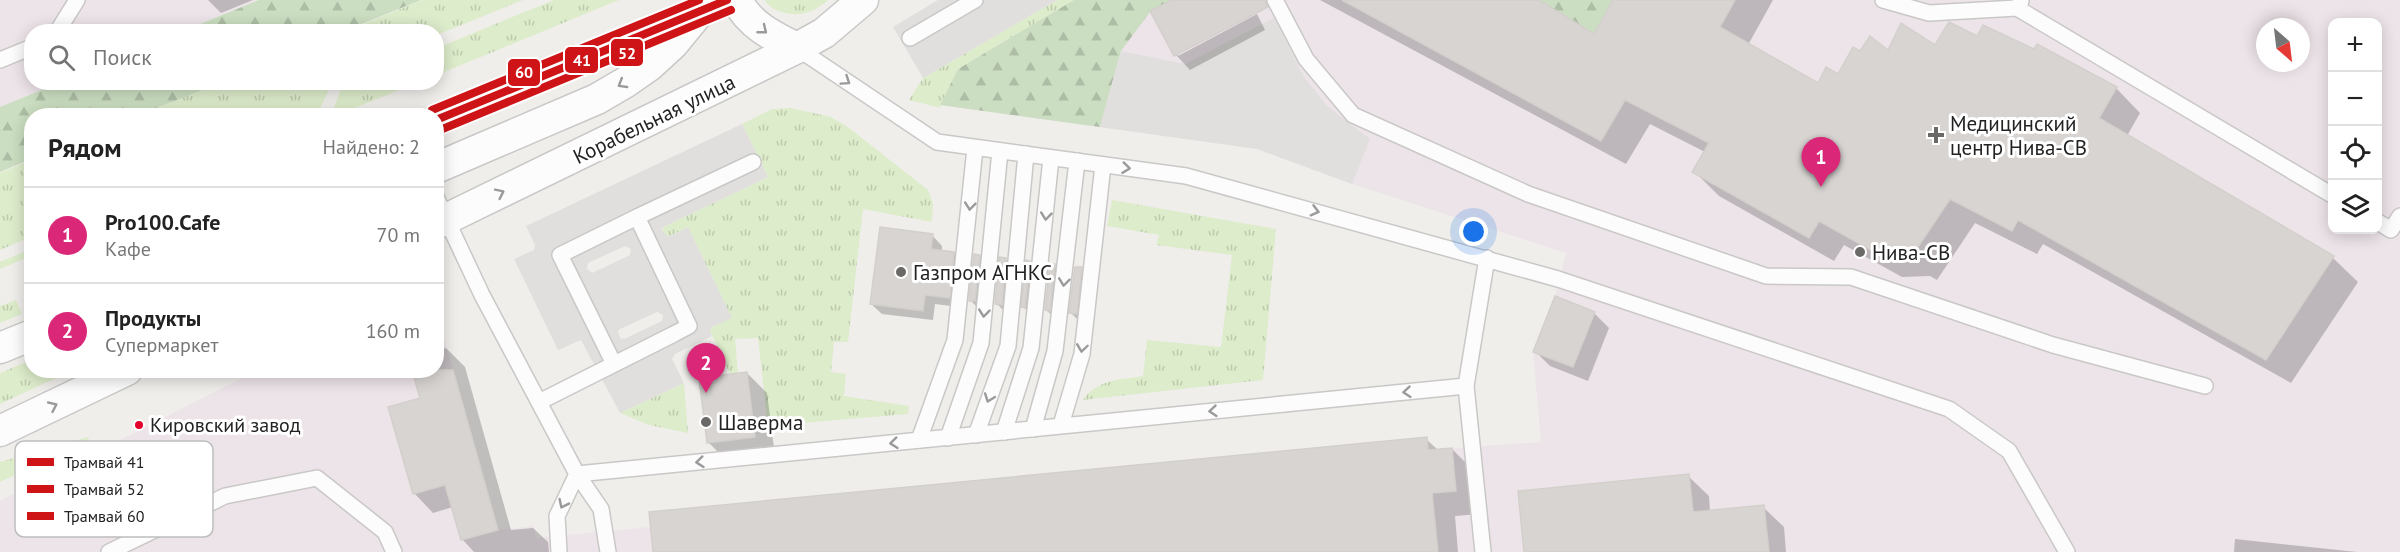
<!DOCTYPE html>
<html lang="ru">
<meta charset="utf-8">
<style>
body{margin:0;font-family:"PT Sans",sans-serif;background:#f6f6f6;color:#222}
.controls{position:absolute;right:18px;top:18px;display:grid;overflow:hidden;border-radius:12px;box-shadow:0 3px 15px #0003}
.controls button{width:54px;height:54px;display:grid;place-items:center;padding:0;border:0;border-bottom:2px solid #e0e0e0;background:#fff;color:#222;font:30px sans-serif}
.compass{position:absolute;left:2256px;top:18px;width:54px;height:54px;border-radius:50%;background:#fff;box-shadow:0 3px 15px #0003;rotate:152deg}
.you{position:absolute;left:1474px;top:232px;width:21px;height:21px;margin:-15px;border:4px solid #fff;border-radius:50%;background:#1a73e8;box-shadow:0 0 0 9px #1a73e833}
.badge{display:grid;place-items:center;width:39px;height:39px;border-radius:50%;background:#db2777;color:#fff;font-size:20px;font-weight:700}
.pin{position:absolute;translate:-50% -50px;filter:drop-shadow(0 2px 3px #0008)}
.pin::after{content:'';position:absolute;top:32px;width:21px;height:18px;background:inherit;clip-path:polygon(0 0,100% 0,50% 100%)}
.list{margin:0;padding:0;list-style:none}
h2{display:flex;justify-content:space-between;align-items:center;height:78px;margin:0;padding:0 24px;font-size:26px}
h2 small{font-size:20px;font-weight:400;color:#767676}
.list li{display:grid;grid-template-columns:39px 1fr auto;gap:18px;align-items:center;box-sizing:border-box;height:96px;padding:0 24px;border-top:2px solid #e0e0e0}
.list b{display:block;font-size:22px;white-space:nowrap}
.list p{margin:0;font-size:20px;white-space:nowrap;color:#767676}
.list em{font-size:20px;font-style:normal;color:#767676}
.icon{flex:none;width:33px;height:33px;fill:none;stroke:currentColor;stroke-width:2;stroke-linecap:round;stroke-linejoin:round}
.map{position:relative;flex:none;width:2400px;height:552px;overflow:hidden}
.search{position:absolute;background:#fff;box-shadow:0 3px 15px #0003;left:24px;top:24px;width:420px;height:66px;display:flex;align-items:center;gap:15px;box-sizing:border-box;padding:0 21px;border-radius:24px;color:#767676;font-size:22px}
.panel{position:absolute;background:#fff;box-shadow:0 3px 15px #0003;left:24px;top:108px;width:420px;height:270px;border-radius:24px}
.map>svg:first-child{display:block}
.industrial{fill:#ede4e9;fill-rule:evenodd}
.grass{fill:url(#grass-tufts)}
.forest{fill:url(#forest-firs)}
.parking{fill:#e0dfde;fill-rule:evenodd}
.shadow{fill:#0003}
.building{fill:#d7d4d2;stroke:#d3d0cc;stroke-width:1.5}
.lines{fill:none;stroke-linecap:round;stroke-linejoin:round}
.service-casing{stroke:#c9c8c7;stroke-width:18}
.minor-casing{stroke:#c9c8c7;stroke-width:33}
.service{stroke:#fdfcfc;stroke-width:15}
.minor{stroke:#fdfcfc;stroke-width:30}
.tram-1-casing{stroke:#fff;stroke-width:12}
.tram-2-casing{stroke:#fff;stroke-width:12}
.tram-3-casing{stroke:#fff;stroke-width:12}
.tram-1{stroke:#ce1417;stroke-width:8}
.tram-2{stroke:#ce1417;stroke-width:8}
.tram-3{stroke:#ce1417;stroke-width:8}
.oneway{stroke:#9a9a9a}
.poi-dot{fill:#6a6968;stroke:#fff;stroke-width:2}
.bus-dot{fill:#e4002b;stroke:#fff;stroke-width:2}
.labels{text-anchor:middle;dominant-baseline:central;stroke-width:6;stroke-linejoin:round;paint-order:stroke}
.bus-label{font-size:20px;fill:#222;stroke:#fff;text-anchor:start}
.street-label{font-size:21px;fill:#222;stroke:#fff}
.poi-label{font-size:21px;fill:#222;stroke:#fff;text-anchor:start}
.key{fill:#fff;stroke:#bdbdbd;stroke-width:1.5}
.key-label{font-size:16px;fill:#222}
.line-badge{stroke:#fff;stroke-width:2}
.badge-label{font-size:16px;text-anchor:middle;font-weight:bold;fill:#fff}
</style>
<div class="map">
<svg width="2400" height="552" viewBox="0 0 2400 552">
<defs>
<pattern id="grass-tufts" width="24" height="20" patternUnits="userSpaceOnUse" patternTransform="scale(1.5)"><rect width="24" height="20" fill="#ddeccb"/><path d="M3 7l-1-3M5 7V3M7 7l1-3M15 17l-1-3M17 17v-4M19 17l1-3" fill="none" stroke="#bdcaae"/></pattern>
<pattern id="forest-firs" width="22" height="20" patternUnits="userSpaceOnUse" patternTransform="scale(1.5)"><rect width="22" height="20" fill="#cbdec1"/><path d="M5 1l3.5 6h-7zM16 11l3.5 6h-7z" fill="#aebea6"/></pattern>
</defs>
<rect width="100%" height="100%" fill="#f0eeeb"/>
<!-- industrial -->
<g class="industrial">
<polygon points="0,0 259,0 183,31 32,32 32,82 59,83 0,107"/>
<path d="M 1074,0 L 2400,0 L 2400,552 L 0,552 L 0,501 L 256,371 L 436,370 L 437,338 L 444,338 L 498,530 L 534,526 L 536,538 L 650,527 L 649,512 L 1427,437 L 1428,450 L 1541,442 L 1533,352 L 1555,296 L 1566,253 L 1352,184 L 1257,149 L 940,105 ZM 2332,22 L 2378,22 L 2378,230 L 2332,230 ZM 2265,27 L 2301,27 L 2301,63 L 2265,63 Z"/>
</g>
<!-- grass -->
<g class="grass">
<polygon points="422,0 523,0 437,35 436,32 346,31"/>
<polygon points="554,0 619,0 437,75 437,48"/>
<path d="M 765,0 L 828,0 C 813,13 798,18 779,11 C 773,9 768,6 765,0 Z"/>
<polygon points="1057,0 1074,0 958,69 940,105 941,108 909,100 923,78"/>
<polygon points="221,82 332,82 332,83 317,115 140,115"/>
<polygon points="352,82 417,82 417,83 337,115 331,115 342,86"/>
<polygon points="791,108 831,117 848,127 928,190 933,203 932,222 863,209 848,342 834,342 831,372 846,374 844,396 909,406 908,414 768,426 758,338 735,339 738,373 730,374 710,331 712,327 731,317 688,227 668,237 663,233 663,227 768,177 742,124 772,109"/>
<polygon points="31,160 31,237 0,250 0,173"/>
<path d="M 1112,200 L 1276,229 L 1263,380 L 1083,400 C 1098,379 1119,380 1143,376 L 1147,340 L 1221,347 L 1232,255 L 1156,245 L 1159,235 L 1107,226 Z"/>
<polygon points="31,249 31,256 0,269 0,262"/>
<polygon points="16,300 22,314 0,323 0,306"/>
<polygon points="31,360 32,370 71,371 0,404 0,373"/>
<polygon points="684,383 688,433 649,425 620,413"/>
<polygon points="88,437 89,440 0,482 0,462"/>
</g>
<!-- forest -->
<g class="forest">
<polygon points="259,0 421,0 344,31 183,31"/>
<polygon points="1074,0 1172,0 1150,12 1121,51 1100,127 940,105 958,69"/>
<polygon points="1539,0 1613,0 1594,34"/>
<polygon points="59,83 59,82 220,83 139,115 32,116 31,159 0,172 0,107"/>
</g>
<!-- parking -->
<g class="parking">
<polygon points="938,0 1057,0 923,78 893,27"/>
<polygon points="1274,18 1304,77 1327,106 1370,139 1352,184 1257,149 1100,127 1121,51 1185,64"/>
<path d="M 742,124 L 768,177 L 663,227 L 662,230 L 668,237 L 688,227 L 732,318 L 712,327 L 710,331 L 712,336 L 675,354 L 672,359 L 684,383 L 620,413 L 581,340 L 558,350 L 514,259 L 534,250 L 535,245 L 526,226 ZM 625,246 L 631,249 L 630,255 L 592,273 L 587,269 L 588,263 ZM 657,312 L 663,315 L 662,321 L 624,339 L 620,338 L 618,331 L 620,329 Z"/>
</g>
<!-- shadow -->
<g class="shadow">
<polygon points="208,0 253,0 221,13"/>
<polygon points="1175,0 1249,0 1178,52 1178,56 1257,14 1265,30 1190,70 1176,55 1152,12"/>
<polygon points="1320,0 1536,0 1595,36 1615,0 1773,0 1748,45 1818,85 1839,76 1860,53 1936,47 1951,23 1977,38 2116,88 2140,113 2127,136 2333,258 2358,282 2291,383 2043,244 2037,254 1975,223 1937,280 1930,276 1902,277 1844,245 1834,261 1719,196 1694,171 1705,152 1650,124 1626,164"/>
<polygon points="932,235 942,246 942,252 954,253 964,263 959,307 935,304 933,320 882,314 871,304"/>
<polygon points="979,256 987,264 978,308 970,300"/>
<polygon points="1006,260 1013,267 1004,311 996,303"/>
<polygon points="1030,262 1037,270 1031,314 1023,307"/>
<polygon points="1055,266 1062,273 1054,317 1046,310"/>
<polygon points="1081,269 1089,276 1078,320 1071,313"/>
<polygon points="1594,313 1609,328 1588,381 1550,366 1535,351"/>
<polygon points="446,348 465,367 511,530 533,528 548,542 549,552 474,552 462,539 453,507 433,513 414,493 422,399 436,370 436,351"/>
<polygon points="747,373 767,393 775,456 728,462 708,442"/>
<polygon points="1426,439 1438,450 1452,449 1476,473 1479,514 1455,516 1458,552 654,552"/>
<polygon points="1688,476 1709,496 1710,512 1763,507 1784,527 1786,552 1526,552"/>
<polygon points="2235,539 2357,552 2234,552"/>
</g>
<!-- building -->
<g class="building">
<polygon points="1172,0 1265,0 1268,7 1174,56 1150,11"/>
<polygon points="1342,0 1539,0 1594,34 1613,0 1735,0 1720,27 1818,83 1826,67 1838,74 1853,47 1860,51 1870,36 1888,50 1901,23 1935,45 1949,22 1977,36 1983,25 2034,49 2037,44 2117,87 2099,118 2334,256 2266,360 2018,220 2012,231 1950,199 1912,256 1904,252 1876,253 1819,221 1809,238 1692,172 1709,143 1625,100 1601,141"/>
<polygon points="880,227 933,234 931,249 954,252 950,298 925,295 923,311 870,304"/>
<polygon points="974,254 980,255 975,301 969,301"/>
<polygon points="999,257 1006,258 1002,305 995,304"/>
<polygon points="1026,260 1030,261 1025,308 1021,307"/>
<polygon points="1050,263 1055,264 1050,311 1045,310"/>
<polygon points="1075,267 1082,267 1077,314 1069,313"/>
<polygon points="1555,296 1595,312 1573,367 1533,352"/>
<polygon points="412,370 453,370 498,530 461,540 445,485 413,494 388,407 420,398"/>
<polygon points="747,372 755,437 707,443 699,378"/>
<polygon points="1427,437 1428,450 1452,448 1456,491 1432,493 1438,552 653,552 649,512"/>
<polygon points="1689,474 1693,512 1764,505 1769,552 1524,552 1518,491"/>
</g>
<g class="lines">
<!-- service casing -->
<g class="service-casing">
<g id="service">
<polyline points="1275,0 1306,59 1353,115 1528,194 1766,276 1851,277 2053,345 2205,386"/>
<polyline points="1883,0 1929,13 2017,8 2021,1"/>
<polyline points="2017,8 2332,195"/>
<polyline points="57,32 77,0"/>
<polyline points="910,38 975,0"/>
<polyline points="797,48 937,142 1186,176 1558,279 1949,409 2009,451 2067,552"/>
<polyline points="0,60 32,47"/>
<polyline points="436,197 482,295 577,474 601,509 608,552"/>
<polyline points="637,217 753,162"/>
<polyline points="2378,222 2391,230 2400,216"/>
<polyline points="539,402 674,334 689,326 637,217 560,255 614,364"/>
<polyline points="1061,425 1082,354 1103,165"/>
<polyline points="1033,429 1055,351 1077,161"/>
<polyline points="1004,432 1031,348 1051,158"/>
<polyline points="976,435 1008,346 1026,154"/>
<polyline points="948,438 981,343 1000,151"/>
<polyline points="919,440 955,340 975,148"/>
<polyline points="577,474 1466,386"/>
<polyline points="109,552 225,496 317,478 385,532 394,552"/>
<polyline points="559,552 557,516 577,474"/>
<polyline points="1483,552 1466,386 1487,258"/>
</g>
</g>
<!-- minor casing -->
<g class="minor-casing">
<g id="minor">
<path d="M 737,0 C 749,25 774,37 797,48"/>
<polyline points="436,168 597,99 626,82 649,66 673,44 709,0"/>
<polyline points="436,224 797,48 824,33 863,0"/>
<polyline points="0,348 32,335"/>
<polyline points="0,431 127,370"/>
</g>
</g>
<!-- service -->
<use href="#service" class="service"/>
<!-- minor -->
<use href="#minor" class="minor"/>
<!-- tram-1 casing -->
<g class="tram-1-casing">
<polyline id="tram-1" points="436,120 727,0"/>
</g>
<!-- tram-2 casing -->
<g class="tram-2-casing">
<polyline id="tram-2" points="440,130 731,10"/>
</g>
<!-- tram-3 casing -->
<g class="tram-3-casing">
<polyline id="tram-3" points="432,110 699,0"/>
</g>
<!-- tram-1 -->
<use href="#tram-1" class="tram-1"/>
<!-- tram-2 -->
<use href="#tram-2" class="tram-2"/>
<!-- tram-3 -->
<use href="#tram-3" class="tram-3"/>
</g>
<!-- one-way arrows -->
<defs><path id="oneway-chevron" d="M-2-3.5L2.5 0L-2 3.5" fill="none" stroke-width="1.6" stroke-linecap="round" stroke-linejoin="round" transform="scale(1.5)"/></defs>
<g class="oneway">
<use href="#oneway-chevron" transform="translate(763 30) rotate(39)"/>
<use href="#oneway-chevron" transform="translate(846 81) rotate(34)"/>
<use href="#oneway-chevron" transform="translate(622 84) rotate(149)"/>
<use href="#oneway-chevron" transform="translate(1126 168) rotate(7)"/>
<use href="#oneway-chevron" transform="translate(500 193) rotate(-26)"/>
<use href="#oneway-chevron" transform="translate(970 206) rotate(96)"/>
<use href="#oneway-chevron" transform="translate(1315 211) rotate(15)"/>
<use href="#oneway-chevron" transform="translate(1046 216) rotate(96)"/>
<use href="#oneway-chevron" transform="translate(1064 282) rotate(97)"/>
<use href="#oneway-chevron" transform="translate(984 313) rotate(96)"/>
<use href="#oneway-chevron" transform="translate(1082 348) rotate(98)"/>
<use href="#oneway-chevron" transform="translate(1407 392) rotate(175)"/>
<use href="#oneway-chevron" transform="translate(989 398) rotate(110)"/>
<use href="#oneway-chevron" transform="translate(53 406) rotate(-25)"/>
<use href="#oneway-chevron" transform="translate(1213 411) rotate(175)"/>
<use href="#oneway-chevron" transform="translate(894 443) rotate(174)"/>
<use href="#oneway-chevron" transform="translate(700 462) rotate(174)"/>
<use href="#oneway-chevron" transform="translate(563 504) rotate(116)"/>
</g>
<!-- markers -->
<g class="poi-dot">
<path d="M1933 126h6v6h6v6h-6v6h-6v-6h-6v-6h6z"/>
<circle cx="1860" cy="252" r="6"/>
<circle cx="901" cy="272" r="6"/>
<circle cx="706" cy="422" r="6"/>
</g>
<circle class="bus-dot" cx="139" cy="425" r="5"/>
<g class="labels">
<!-- bus labels -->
<g class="bus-label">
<text x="150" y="425">Кировский завод</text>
</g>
<!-- street labels -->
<g class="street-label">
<text transform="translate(654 119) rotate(-26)">Корабельная улица</text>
</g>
<!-- poi labels -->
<g class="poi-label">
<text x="1950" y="123">Медицинский<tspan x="1950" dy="24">центр Нива-СВ</tspan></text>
<text x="1872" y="252">Нива-СВ</text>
<text x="913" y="272">Газпром АГНКС</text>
<text x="718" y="422">Шаверма</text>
</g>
</g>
<!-- legend -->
<rect x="15" y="441" width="198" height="96" rx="9" class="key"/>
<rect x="27" y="458" width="27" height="8" fill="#ce1417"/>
<rect x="27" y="485" width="27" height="8" fill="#ce1417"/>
<rect x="27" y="512" width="27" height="8" fill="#ce1417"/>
<g class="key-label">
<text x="64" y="468">Трамвай 41</text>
<text x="64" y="495">Трамвай 52</text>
<text x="64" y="522">Трамвай 60</text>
</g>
<g class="line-badge">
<rect x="610" y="38" width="34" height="29" rx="6" fill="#ce1417"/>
<rect x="564" y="46" width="35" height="28" rx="6" fill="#ce1417"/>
<rect x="507" y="58" width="34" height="29" rx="6" fill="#ce1417"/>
</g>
<g class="badge-label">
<text x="627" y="59">52</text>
<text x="582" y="66">41</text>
<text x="524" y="78">60</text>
</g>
</svg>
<div class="controls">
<button>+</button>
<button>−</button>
<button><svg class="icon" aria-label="locate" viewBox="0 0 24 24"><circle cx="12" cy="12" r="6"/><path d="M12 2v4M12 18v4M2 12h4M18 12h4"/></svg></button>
<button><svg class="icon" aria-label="layers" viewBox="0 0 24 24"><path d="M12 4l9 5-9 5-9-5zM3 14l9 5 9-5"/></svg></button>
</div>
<svg class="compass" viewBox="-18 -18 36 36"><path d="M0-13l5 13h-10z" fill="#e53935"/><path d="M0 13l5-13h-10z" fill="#767676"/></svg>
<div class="you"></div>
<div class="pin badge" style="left:1821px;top:187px">1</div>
<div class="pin badge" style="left:706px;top:393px">2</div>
<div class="search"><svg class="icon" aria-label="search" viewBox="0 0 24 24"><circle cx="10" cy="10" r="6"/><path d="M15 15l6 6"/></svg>Поиск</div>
<section class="panel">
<h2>Рядом<small>Найдено: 2</small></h2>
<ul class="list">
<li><span class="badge">1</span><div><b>Pro100.Cafe</b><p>Кафе</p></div><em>70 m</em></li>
<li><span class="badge">2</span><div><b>Продукты</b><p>Супермаркет</p></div><em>160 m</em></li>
</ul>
</section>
</div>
